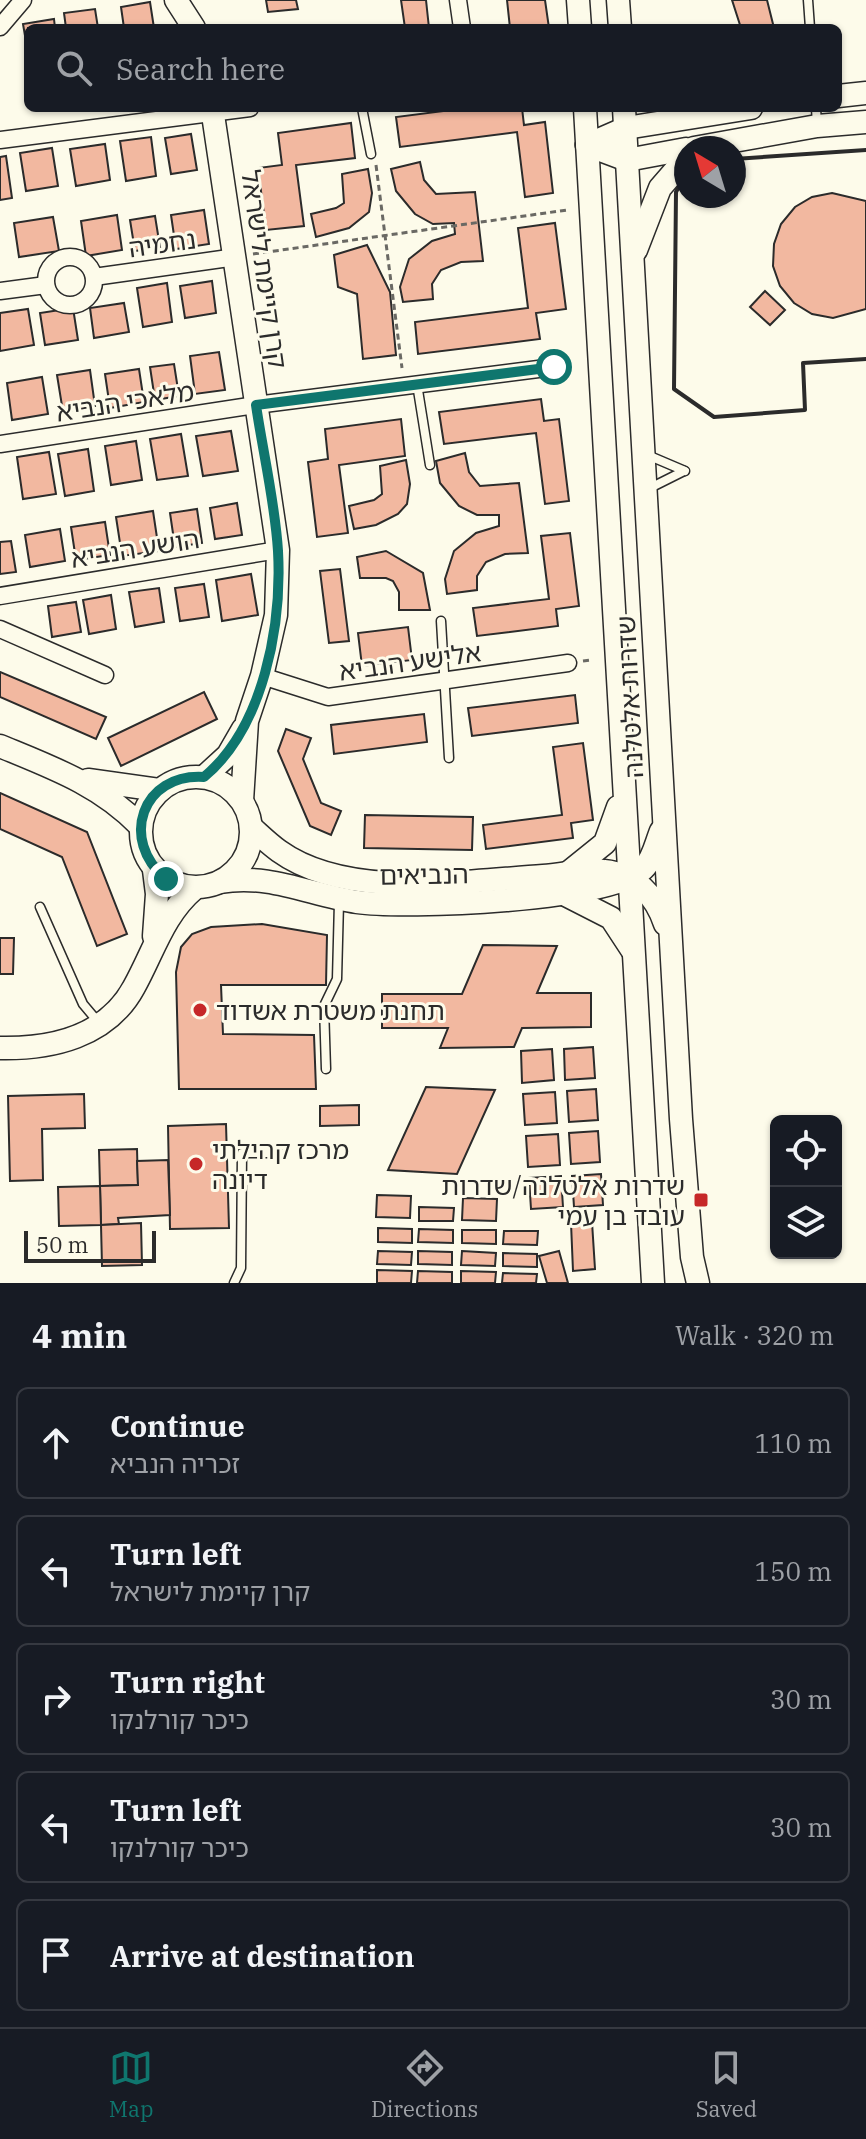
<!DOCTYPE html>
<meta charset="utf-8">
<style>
body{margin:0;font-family:"IBM Plex Serif","Noto Sans Hebrew",serif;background:#20242c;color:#f1f3f6}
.controls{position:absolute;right:24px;bottom:24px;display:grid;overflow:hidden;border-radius:12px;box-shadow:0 2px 6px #0004}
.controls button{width:72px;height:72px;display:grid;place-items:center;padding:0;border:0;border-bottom:2px solid #363941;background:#171b24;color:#f1f3f6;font:40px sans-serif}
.compass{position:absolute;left:674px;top:136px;width:72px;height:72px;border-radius:50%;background:#171b24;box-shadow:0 2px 6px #0004;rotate:322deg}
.scale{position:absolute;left:24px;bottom:20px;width:132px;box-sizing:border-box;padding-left:8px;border:4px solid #2b2b2b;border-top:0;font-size:22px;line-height:28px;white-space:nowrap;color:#2b2b2b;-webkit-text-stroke:6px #fdfbea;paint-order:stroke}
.stop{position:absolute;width:24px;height:24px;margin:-18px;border:6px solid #0f766e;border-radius:50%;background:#fff}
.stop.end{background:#0f766e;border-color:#fff;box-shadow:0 2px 8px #0008}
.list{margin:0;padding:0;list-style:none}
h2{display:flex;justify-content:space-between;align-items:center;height:104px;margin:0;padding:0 32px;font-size:34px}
h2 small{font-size:26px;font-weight:400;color:#9ea1a6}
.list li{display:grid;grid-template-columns:52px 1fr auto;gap:24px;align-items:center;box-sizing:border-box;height:112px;margin:0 16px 16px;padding:0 16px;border:2px solid #363941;border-radius:12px}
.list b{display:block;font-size:30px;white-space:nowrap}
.list p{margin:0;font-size:26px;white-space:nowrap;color:#9ea1a6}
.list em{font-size:26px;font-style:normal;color:#9ea1a6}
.icon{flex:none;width:44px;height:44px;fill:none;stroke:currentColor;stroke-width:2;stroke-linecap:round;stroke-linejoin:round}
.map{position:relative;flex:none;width:866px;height:1283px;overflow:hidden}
.search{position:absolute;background:#171b24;box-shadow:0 2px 6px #0004;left:24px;right:24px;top:24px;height:88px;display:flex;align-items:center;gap:20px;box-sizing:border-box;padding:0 28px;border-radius:12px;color:#9ea1a6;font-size:30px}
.sheet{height:744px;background:#171b24}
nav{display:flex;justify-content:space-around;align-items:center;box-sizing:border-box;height:112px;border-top:2px solid #363941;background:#171b24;font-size:22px;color:#9ea1a6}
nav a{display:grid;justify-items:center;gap:4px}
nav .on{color:#0f766e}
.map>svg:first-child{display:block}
.building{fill:#f2b8a0;stroke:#2b2b2b;stroke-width:2}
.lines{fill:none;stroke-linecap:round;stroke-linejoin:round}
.lane-casing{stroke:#2b2b2b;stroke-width:11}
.street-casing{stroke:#2b2b2b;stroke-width:19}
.secondary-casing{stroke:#2b2b2b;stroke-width:25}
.path{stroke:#6a6964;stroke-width:3;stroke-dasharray:6 4;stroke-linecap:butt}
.lane{stroke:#fdfbea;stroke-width:8}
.street{stroke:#fdfbea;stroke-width:16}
.secondary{stroke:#fdfbea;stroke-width:22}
.wall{stroke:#2b2b2b;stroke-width:4}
.route{stroke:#0f766e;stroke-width:10}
.poi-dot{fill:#c62828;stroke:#fdfbea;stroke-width:3}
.labels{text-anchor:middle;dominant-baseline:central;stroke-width:6;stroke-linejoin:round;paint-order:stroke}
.street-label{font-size:26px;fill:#2b2b2b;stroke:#fdfbea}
.poi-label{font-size:26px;fill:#2b2b2b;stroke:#fdfbea;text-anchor:start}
</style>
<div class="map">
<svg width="866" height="1283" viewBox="0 0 866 1283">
<rect width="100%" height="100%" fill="#fdfbea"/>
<!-- building -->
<g class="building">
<polygon points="266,0 296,0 298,9 268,12"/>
<polygon points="401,0 426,0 429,28 405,28"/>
<polygon points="507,0 545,0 549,28 510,28"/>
<polygon points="732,0 767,0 774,28 741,28"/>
<polygon points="150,2 154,28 124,28 121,7"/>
<polygon points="95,9 98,28 66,28 64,13"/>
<polygon points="54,19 55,28 28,28 28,53 23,24"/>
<polygon points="467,108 522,108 524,125 545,122 553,193 525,197 517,132 400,147 396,117"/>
<polygon points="351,123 355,158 296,165 304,226 266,230 258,168 282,165 278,133"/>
<polygon points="191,134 197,170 171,174 165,138"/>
<polygon points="151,137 156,176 126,181 120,141"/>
<polygon points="105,144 110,180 76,186 70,149"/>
<polygon points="52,148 58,186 26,191 20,153"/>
<polygon points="6,156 12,198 0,200 0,157"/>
<polygon points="420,162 424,180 436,194 475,192 483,261 461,262 441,270 432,284 433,299 403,302 400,287 409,259 432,241 455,234 454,223 433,224 415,214 396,191 391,169"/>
<polygon points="368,169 372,193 369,212 349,228 316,237 311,214 336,208 344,203 342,174"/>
<polygon points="832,193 866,201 866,309 833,318 812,314 794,303 780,286 773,266 774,244 781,224 795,207 812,197"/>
<polygon points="204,210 209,244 176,249 171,215"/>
<polygon points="117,215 122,250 86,256 81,221"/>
<polygon points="155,216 160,247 135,251 130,220"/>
<polygon points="53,217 59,251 19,257 14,223"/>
<polygon points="555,223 566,309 536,313 540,339 418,354 415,322 528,308 518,228"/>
<polygon points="367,245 390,292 396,355 363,359 357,294 338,287 334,255"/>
<polygon points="212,281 216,313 185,318 180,286"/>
<polygon points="167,283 172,322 143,327 137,288"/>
<polygon points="765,291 785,310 770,325 750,307"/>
<polygon points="124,303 129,332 94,338 90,308"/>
<polygon points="73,308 78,340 45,345 40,313"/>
<polygon points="28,309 34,345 0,351 0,313"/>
<polygon points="219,352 225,390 195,394 190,356"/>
<polygon points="174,364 179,396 155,400 150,367"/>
<polygon points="139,369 144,402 110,408 105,374"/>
<polygon points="90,370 95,406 63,412 57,375"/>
<polygon points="42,377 48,414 12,420 7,383"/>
<polygon points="541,399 544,421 559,419 569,501 545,504 536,433 444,444 439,412"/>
<polygon points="401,419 405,456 339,465 348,533 317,537 308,462 328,459 325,429"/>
<polygon points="231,431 238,471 203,476 196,436"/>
<polygon points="181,434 188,476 157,480 150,439"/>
<polygon points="136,441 142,480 111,485 105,446"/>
<polygon points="88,449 94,491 65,496 58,454"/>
<polygon points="49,452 56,494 23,499 17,457"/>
<polygon points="465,453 469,472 480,486 519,483 528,553 505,554 486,562 477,576 477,590 447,594 445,579 454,551 476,533 499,526 499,515 477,515 459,506 440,483 436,461"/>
<polygon points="406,460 410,484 407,504 398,514 376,525 354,529 349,506 374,500 382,494 380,466"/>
<polygon points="237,503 242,535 215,539 210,508"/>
<polygon points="197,509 202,543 175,547 170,513"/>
<polygon points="153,511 159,551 122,556 116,517"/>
<polygon points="105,522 110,555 76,560 71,527"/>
<polygon points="60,529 65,561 30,567 25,535"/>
<polygon points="570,533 579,606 556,609 558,626 477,636 473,608 549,599 541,536"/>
<polygon points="11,541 16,572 0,574 0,542"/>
<polygon points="386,551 423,573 430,610 399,610 399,592 393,581 386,578 360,578 357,557"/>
<polygon points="340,569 349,641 329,643 320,571"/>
<polygon points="251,574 258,615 222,621 216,580"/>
<polygon points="204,584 209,617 180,621 175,588"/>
<polygon points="159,588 164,622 135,627 129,592"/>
<polygon points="111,595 116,629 89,634 83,600"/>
<polygon points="76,602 81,632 52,637 48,606"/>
<polygon points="408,627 412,660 362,666 358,633"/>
<polygon points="0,672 106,717 96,739 0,697"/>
<polygon points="204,692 217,719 121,766 108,738"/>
<polygon points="575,695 578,723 472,736 468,708"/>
<polygon points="424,714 427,742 334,754 331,725"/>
<polygon points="286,729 311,738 303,759 321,803 341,811 331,835 310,826 278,751"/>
<polygon points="583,743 593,820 571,823 573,838 486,849 483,825 562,815 553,747"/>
<polygon points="0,793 87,832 127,934 97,946 62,857 0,829"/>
<polygon points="365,815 473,817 472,850 364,848"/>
<polygon points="262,924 327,935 326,985 221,985 223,1034 314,1035 316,1089 179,1089 176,972 181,947 192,934 211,927"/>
<polygon points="0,938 14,938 13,974 0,974"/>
<polygon points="483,945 557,946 537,993 591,993 591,1027 522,1028 514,1047 440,1048 448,1028 382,1028 382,994 462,994"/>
<polygon points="593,1047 595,1078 565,1080 564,1049"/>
<polygon points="552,1049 554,1080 522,1083 521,1051"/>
<polygon points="426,1087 495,1090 457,1174 388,1170"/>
<polygon points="596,1089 598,1120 569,1122 567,1091"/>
<polygon points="555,1092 557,1123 525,1125 523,1094"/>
<polygon points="84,1094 85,1128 42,1129 43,1180 10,1181 8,1096"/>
<polygon points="359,1105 359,1125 320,1126 320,1106"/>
<polygon points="226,1124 229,1228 170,1229 168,1126"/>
<polygon points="598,1131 600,1162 571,1164 569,1133"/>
<polygon points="558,1134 560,1165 528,1167 526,1136"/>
<polygon points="137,1149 138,1185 100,1186 99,1150"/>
<polygon points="168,1160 170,1215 118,1218 119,1224 101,1225 100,1186 138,1185 137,1161"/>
<polygon points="601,1174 603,1205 574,1207 572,1176"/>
<polygon points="561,1176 563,1207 531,1209 529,1178"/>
<polygon points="100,1186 101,1225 59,1226 58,1187"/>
<polygon points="377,1195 411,1196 410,1218 376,1217"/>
<polygon points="463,1198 497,1199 496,1221 462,1220"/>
<polygon points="419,1207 454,1208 453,1221 419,1221"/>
<polygon points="592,1222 595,1269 573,1271 571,1223"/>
<polygon points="141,1223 142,1265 102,1266 101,1225"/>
<polygon points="378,1228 412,1229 412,1243 378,1242"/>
<polygon points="419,1229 453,1230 453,1243 418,1242"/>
<polygon points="462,1230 496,1230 496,1244 462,1243"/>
<polygon points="504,1231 538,1231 537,1245 503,1244"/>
<polygon points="378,1251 412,1252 411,1265 377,1264"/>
<polygon points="418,1251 452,1252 452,1265 418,1264"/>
<polygon points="462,1251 496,1253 495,1266 461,1265"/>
<polygon points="559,1251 568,1283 547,1283 539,1256"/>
<polygon points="503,1253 537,1254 537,1267 503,1266"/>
<polygon points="377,1270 412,1271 411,1283 377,1283"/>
<polygon points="418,1271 452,1272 452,1283 417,1283"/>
<polygon points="461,1271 496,1272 495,1283 461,1283"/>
<polygon points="503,1273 537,1274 536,1283 502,1283"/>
</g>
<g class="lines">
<!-- lane casing -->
<g class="lane-casing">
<g id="lane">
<polyline points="808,0 810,28"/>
<polyline points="362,108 371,154"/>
<polyline points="816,108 817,125"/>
<polyline points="417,384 430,465"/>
<polyline points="645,454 685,471"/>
<polyline points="650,488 684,471"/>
<polyline points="441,621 449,758"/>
<polyline points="40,907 83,1004 99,1023"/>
<polyline points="326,1069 324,1006 337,979 339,902"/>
<polyline points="234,1283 241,1268 242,1153 281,1153"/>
</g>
</g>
<!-- street casing -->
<g class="street-casing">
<g id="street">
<polyline points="458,0 462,28"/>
<polyline points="0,27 23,0"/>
<polyline points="0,140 250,108"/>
<circle cx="70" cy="281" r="24"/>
<polyline points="94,277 236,257"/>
<polyline points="0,291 46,285"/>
<polyline points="0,444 256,405 554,367"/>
<polyline points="0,596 278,550"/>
<polyline points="0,629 105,675"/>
<polyline points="262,676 328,697 568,663"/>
</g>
</g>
<!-- secondary casing -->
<g class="secondary-casing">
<g id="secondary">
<polyline points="176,0 194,28"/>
<polyline points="578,0 580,28"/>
<polyline points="618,0 620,28"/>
<polyline points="838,96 866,93"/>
<polyline points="212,108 278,550 276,615 262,676 247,721 242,801"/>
<polyline points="585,108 653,1283"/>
<polyline points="624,108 681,1119 692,1257 698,1283"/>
<polyline points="587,145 626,128 751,108"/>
<polyline points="587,145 627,160 686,149"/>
<polyline points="694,148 817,126 866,122"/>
<polyline points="636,250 660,188 686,158"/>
<path d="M 0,746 C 51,767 101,785 140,826"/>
<circle cx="196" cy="832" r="55"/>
<polyline points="204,777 228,755 243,729"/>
<polyline points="88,780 159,790"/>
<path d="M 251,827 C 260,835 269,844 279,851 C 347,900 464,881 543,876 C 562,875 586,868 604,871 C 635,874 656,896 665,924"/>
<polyline points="569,872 605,843 618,807"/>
<path d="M 220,882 C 269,873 310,895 357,902 C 405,909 611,901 643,869 C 653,860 656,843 661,831"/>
<polyline points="562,893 611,918 632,950"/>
<polyline points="154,936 157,894 154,870"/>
<path d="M 0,1048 C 51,1049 107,1037 134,987 C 154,951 163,915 195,888"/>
</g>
</g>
<!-- path -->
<g class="path">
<polyline points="376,165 402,368"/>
<polyline points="253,254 567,210"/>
<polyline points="583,661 592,660"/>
</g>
<!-- lane -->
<use href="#lane" class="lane"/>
<!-- street -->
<use href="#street" class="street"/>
<!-- secondary -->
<use href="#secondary" class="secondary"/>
<!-- wall -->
<g class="wall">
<polyline points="734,159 866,150"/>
<polyline points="686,173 676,192 674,389 714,417 805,410 803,363 866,359"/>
</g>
</g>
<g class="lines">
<!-- route -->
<path class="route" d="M 166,879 C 119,840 142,773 204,777 C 264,727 282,625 278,551 C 275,502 263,453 256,405 L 554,367"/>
</g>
<!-- markers -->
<g class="poi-dot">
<circle cx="200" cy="1010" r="8"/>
<circle cx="196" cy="1164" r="8"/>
<rect x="693" y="1192" width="16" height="16" rx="4"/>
</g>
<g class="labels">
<!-- street labels -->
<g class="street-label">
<text transform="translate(162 243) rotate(-8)">נחמיה</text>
<text transform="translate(265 269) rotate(82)">קרן קיימת לישראל</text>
<text transform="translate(125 401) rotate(-9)">מלאכי הנביא</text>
<text transform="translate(135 548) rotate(-9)">הושע הנביא</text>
<text transform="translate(410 661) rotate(-8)">אלישע הנביא</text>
<text transform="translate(629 697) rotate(-93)">שדרות אלטלנה</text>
<text transform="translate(424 874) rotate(-1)">הנביאים</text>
</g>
<!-- poi labels -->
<g class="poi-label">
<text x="216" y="1010">תחנת משטרת אשדוד</text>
<text x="212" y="1149">מרכז קהילתי<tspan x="212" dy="30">דיונה</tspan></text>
<text x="685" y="1185" text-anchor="end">שדרות אלטלנה/שדרות<tspan x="685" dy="30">עובד בן עמי</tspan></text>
</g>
</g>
</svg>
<div class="controls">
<button><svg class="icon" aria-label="locate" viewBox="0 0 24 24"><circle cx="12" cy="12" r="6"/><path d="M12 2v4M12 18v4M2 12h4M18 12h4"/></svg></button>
<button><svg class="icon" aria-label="layers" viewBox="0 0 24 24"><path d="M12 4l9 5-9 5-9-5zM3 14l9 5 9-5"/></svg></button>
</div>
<svg class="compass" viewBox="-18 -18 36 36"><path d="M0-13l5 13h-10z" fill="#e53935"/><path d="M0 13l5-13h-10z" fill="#9ea1a6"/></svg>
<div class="scale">50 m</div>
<div class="stop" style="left:554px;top:367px"></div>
<div class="stop end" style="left:166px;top:879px"></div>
<div class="search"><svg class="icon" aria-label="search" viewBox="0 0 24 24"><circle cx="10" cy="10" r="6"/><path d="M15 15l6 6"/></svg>Search here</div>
</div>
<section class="sheet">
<h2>4 min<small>Walk · 320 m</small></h2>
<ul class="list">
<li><svg class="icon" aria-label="ahead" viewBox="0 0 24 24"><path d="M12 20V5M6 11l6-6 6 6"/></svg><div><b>Continue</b><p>זכריה הנביא</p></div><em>110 m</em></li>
<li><svg class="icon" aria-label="left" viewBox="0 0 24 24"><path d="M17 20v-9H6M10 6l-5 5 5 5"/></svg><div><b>Turn left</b><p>קרן קיימת לישראל</p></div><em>150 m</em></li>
<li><svg class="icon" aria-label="right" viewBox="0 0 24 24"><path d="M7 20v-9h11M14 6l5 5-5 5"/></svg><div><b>Turn right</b><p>כיכר קורלנקו</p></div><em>30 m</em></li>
<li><svg class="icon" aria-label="left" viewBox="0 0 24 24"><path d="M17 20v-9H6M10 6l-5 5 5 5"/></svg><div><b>Turn left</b><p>כיכר קורלנקו</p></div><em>30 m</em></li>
<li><svg class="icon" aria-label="arrive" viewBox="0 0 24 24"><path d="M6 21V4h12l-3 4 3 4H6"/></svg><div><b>Arrive at destination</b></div></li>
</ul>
</section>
<nav>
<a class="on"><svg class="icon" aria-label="map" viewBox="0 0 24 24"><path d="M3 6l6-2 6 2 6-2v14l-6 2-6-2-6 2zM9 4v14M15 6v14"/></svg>Map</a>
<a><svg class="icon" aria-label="directions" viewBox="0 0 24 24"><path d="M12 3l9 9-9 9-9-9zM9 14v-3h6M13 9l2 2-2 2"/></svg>Directions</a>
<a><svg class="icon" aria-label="saved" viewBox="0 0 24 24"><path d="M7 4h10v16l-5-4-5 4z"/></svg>Saved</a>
</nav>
